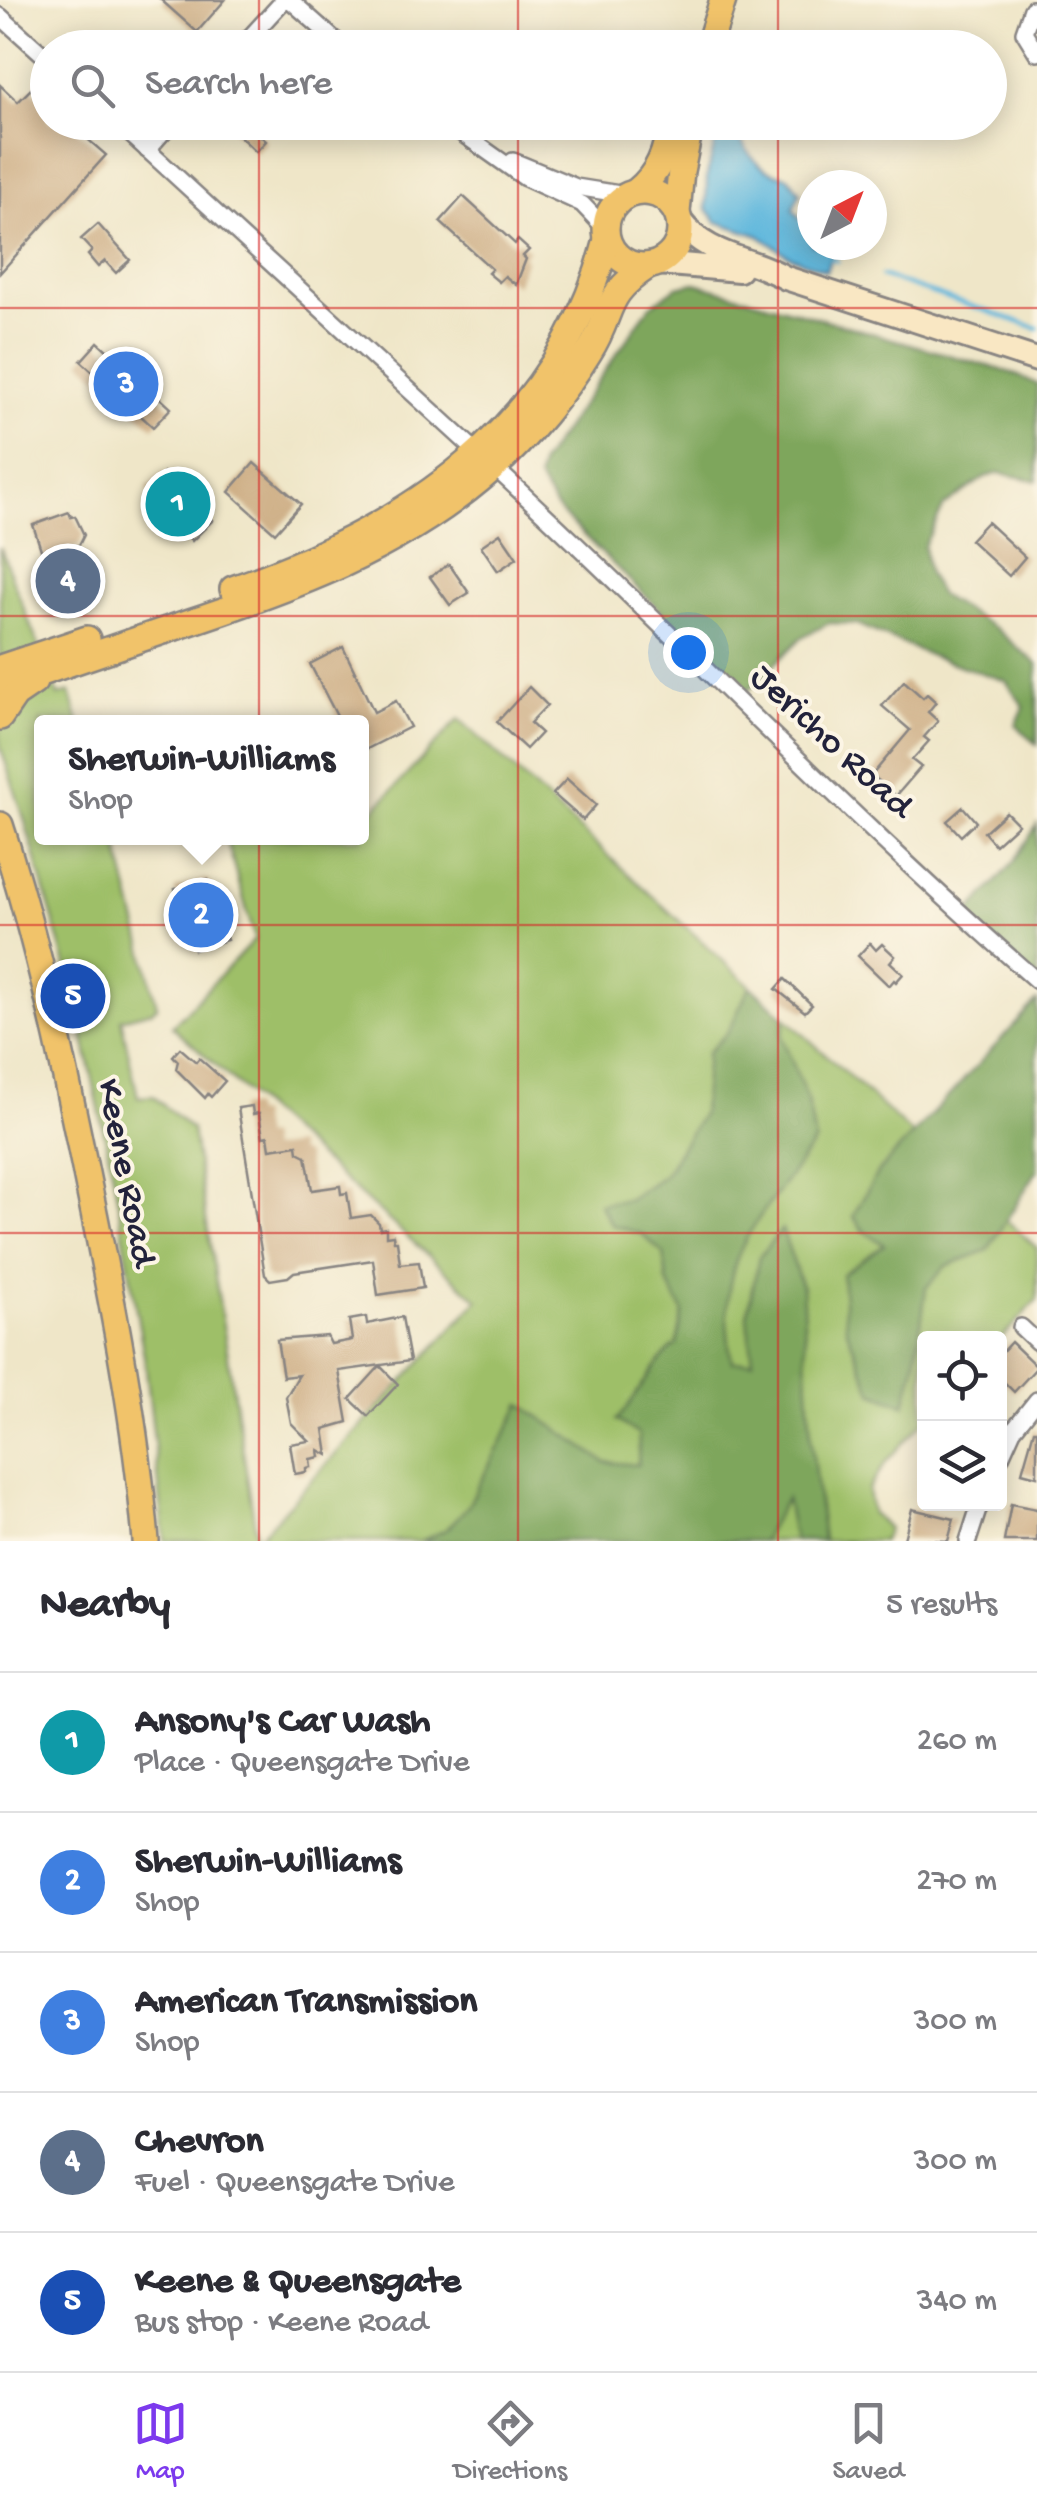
<!DOCTYPE html>
<meta charset="utf-8">
<style>
body{margin:0;font-family:"Gochi Hand",sans-serif;background:#f7f7f7;color:#2b2b33}
.controls{position:absolute;right:30px;bottom:30px;display:grid;overflow:hidden;border-radius:10px;box-shadow:0 5px 25px #0003}
.controls button{width:90px;height:90px;display:grid;place-items:center;padding:0;border:0;border-bottom:2px solid #e1e1e2;background:#fff;color:#2b2b33;font:50px sans-serif}
.compass{position:absolute;left:797px;top:170px;width:90px;height:90px;border-radius:50%;background:#fff;box-shadow:0 5px 25px #0003;rotate:42deg}
.you{position:absolute;left:688px;top:652px;width:35px;height:35px;margin:-25px;border:8px solid #fff;border-radius:50%;background:#1a73e8;box-shadow:0 0 0 15px #1a73e833}
.badge{display:grid;place-items:center;width:65px;height:65px;border-radius:50%;background:#7c3aed;color:#fff;font-size:32px;font-weight:700}
.pin{position:absolute;translate:-50% -50%;border:5px solid #fff;box-shadow:0 2px 10px #0006}
.popup{position:absolute;left:34px;top:715px;width:335px;height:130px;box-sizing:border-box;display:grid;place-content:center;border-radius:10px;background:#fff;filter:drop-shadow(0 2px 8px #0005);font-size:32px;white-space:nowrap;color:#7c7c81}
.popup b{font-size:38px;color:#2b2b33}
.popup::after{content:'';position:absolute;left:50%;top:100%;margin-left:-20px;border:20px solid transparent;border-top-color:#fff}
.list{margin:0;padding:0;list-style:none}
h2{display:flex;justify-content:space-between;align-items:center;height:130px;margin:0;padding:0 40px;font-size:42px}
h2 small{font-size:32px;font-weight:400;color:#7c7c81}
.list li{display:grid;grid-template-columns:65px 1fr auto;gap:30px;align-items:center;box-sizing:border-box;height:140px;padding:0 40px;border-top:2px solid #e1e1e2}
.list b{display:block;font-size:38px;white-space:nowrap}
.list p{margin:0;font-size:32px;white-space:nowrap;color:#7c7c81}
.list em{font-size:32px;font-style:normal;color:#7c7c81}
.icon{flex:none;width:55px;height:55px;fill:none;stroke:currentColor;stroke-width:2;stroke-linecap:round;stroke-linejoin:round}
.map{position:relative;flex:none;width:1037px;height:1541px;overflow:hidden}
.search{position:absolute;background:#fff;box-shadow:0 5px 25px #0003;left:30px;right:30px;top:30px;height:110px;display:flex;align-items:center;gap:25px;box-sizing:border-box;padding:0 35px;border-radius:55px;color:#7c7c81;font-size:38px}
.sheet{height:830px;background:#fff}
nav{display:flex;justify-content:space-around;align-items:center;box-sizing:border-box;height:140px;border-top:2px solid #e1e1e2;background:#fff;font-size:28px;color:#7c7c81}
nav a{display:grid;justify-items:center;gap:5px}
nav .on{color:#7c3aed}
.map>svg:first-child{display:block}
.green{fill:#9ebf67;stroke:#607051;stroke-width:2.5}
.forest{fill:#7ea65c;stroke:#50644c;stroke-width:2.5}
.water{fill:#60b8dd;stroke:#416d8c;stroke-width:2.5}
.lines{fill:none;stroke-linecap:round;stroke-linejoin:round}
.stream{stroke:#60b8dd;stroke-width:4}
.building{fill:#cfb088}
.street-casing{stroke:#888482;stroke-width:20}
.secondary-casing{stroke:#888482;stroke-width:28}
.primary-casing{stroke:#888482;stroke-width:30}
.street{stroke:#fff;stroke-width:15}
.secondary{stroke:#f9e7c3;stroke-width:22}
.primary{stroke:#f1c36a;stroke-width:25}
.grid{fill:none;stroke:#d62828;stroke-width:2.5;stroke-opacity:0.55}
.labels{text-anchor:middle;dominant-baseline:central;stroke-width:8;stroke-linejoin:round;paint-order:stroke}
.street-label{font-size:38px;fill:#22223b;stroke:#fcf5e5}
</style>
<div class="map">
<svg width="1037" height="1541" viewBox="0 0 1037 1541">
<rect width="100%" height="100%" fill="#fcf5e5"/>
<filter id="ink" filterUnits="userSpaceOnUse"><feTurbulence type="fractalNoise" baseFrequency=".01" numOctaves="2"/><feDisplacementMap in="SourceGraphic" scale="20" xChannelSelector="R" yChannelSelector="G"/><feConvolveMatrix kernelMatrix="1 2 1 2 8 2 1 2 1" color-interpolation-filters="sRGB"/></filter>
<filter id="wash" filterUnits="userSpaceOnUse"><feTurbulence type="fractalNoise" baseFrequency=".0048" numOctaves="4" result="noise"/><feDisplacementMap in="SourceGraphic" scale="40" xChannelSelector="R" yChannelSelector="G"/><feGaussianBlur stdDeviation="2.25" result="paint"/><feColorMatrix in="noise" values="0 0 0 0 0 0 0 0 0 0 0 0 0 0 0 0 0 1.4 0 .05"/><feComposite in="paint" operator="in"/></filter>
<g filter="url(#wash)">
<rect width="100%" height="100%" fill="#efe6c8"/>
<!-- green -->
<polygon class="green" points="0,547 58,696 70,692 79,722 41,722 41,838 116,838 157,1006 152,1011 121,1019 138,1097 153,1096 192,1130 257,1539 478,1300 172,1026 255,939 226,838 361,838 361,800 370,814 459,719 1037,1248 1037,1300 1000,1340 924,1338 924,1421 886,1462 868,1490 872,1514 888,1528 883,1541 823,1541 822,1534 815,1541 165,1541 146,1368 114,1180 75,996 24,818 0,746"/>
<!-- forest -->
<g class="forest">
<polygon points="695,283 1012,373 1037,384 1037,481 1000,473 985,477 944,506 924,546 928,573 940,595 996,629 1037,664 1037,745 1016,725 1024,707 1006,681 931,656 857,624 830,623 802,637 745,694 556,508 538,479 541,463 650,306 677,287"/>
<polygon points="1037,825 1037,989 962,920 1014,862"/>
<path d="M 750,986 L 786,1018 L 782,1037 L 808,1101 L 815,1141 C 760,1223 711,1252 732,1362 L 753,1361 L 747,1316 L 759,1257 L 782,1229 L 802,1287 L 811,1439 L 823,1541 L 794,1541 L 786,1499 L 762,1541 L 421,1541 L 446,1530 L 468,1506 L 521,1404 L 605,1462 L 638,1465 L 639,1435 L 617,1420 C 640,1394 650,1366 677,1344 L 683,1311 L 667,1282 L 664,1254 L 642,1234 L 612,1225 L 599,1204 L 629,1199 L 664,1175 L 702,1114 L 707,1053 L 728,1032 Z"/>
<polygon points="1037,1001 1037,1171 988,1250 946,1266 926,1288 916,1360 905,1405 872,1392 846,1328 842,1274 884,1245 862,1229 853,1216 878,1172"/>
</g>
<!-- water -->
<path class="water" d="M 717,136 L 740,139 C 753,162 763,172 789,177 L 800,193 L 793,209 L 801,220 L 812,225 L 812,245 L 835,245 L 826,271 L 789,256 L 759,236 L 717,222 L 706,208 L 707,175 Z"/>
<g class="lines">
<!-- stream -->
<g class="stream">
<polyline points="830,258 837,261"/>
<polyline points="881,276 1037,328"/>
</g>
</g>
<g id="blocks">
<!-- building -->
<g class="building">
<polygon points="161,0 225,0 197,32"/>
<polygon points="0,85 18,102 31,89 48,104 48,122 68,122 106,155 0,273"/>
<polygon points="225,122 247,122 266,141 256,152"/>
<polygon points="463,196 515,244 518,240 529,250 523,256 526,259 516,285 505,276 499,282 488,273 492,269 440,222"/>
<polygon points="98,224 130,260 116,273 105,261 98,267 88,255 92,251 81,239"/>
<polygon points="98,342 171,408 153,427 81,361"/>
<polygon points="254,463 301,504 275,533 229,492"/>
<polygon points="164,473 198,512 201,508 213,520 192,541 174,522 178,518 147,489"/>
<polygon points="69,512 71,517 75,516 84,535 79,545 44,559 33,525"/>
<polygon points="987,522 1025,557 1009,576 970,540"/>
<polygon points="500,533 517,558 498,571 481,546"/>
<polygon points="449,564 469,593 450,605 430,577"/>
<polygon points="343,647 374,712 396,701 410,727 361,752 361,722 340,722 310,664"/>
<polygon points="904,681 923,698 927,694 936,702 928,712 938,721 924,737 929,741 912,760 921,767 896,796 872,775 910,730 882,706"/>
<polygon points="529,687 547,705 530,723 541,733 526,749 497,722"/>
<polygon points="567,779 596,805 583,820 553,794"/>
<polygon points="963,807 976,822 961,836 947,821"/>
<polygon points="1006,812 1018,824 995,845 984,832"/>
<polygon points="208,879 227,940 194,950 175,889"/>
<polygon points="870,943 876,950 882,944 895,956 890,962 903,974 896,982 894,980 889,986 858,956"/>
<polygon points="785,979 812,1005 805,1012 776,989"/>
<polygon points="180,1048 196,1062 199,1058 225,1081 211,1097 208,1094 205,1098 176,1069 178,1061 173,1056"/>
<polygon points="252,1106 253,1114 259,1113 263,1137 268,1136 270,1149 297,1145 298,1152 306,1156 312,1190 340,1186 341,1194 347,1193 351,1218 371,1215 379,1223 380,1229 386,1228 386,1236 393,1235 394,1241 397,1241 400,1264 419,1262 423,1288 378,1295 373,1260 294,1272 288,1277 270,1280 265,1275 238,1108"/>
<polygon points="366,1317 367,1324 402,1317 410,1361 339,1371 348,1422 324,1429 328,1455 319,1450 320,1457 310,1459 311,1467 306,1468 306,1472 295,1474 290,1444 309,1441 291,1423 286,1397 299,1375 283,1377 277,1340 327,1336 331,1344 352,1340 349,1320"/>
<polygon points="1011,1342 1037,1367 1014,1392 1000,1378 1000,1354"/>
<polygon points="380,1366 398,1384 368,1416 350,1399"/>
<polygon points="1034,1430 1037,1430 1037,1476 1022,1472"/>
<polygon points="1011,1504 1037,1509 1037,1541 1004,1541"/>
<polygon points="912,1509 954,1519 948,1541 904,1539"/>
</g>
</g>
</g>
<g filter="url(#ink)">
<use href="#blocks" fill-opacity="0" stroke="#888482" stroke-width="2.5"/>
<g class="lines">
<!-- street casing -->
<g class="street-casing">
<g id="street">
<polyline points="290,0 344,48"/>
<polyline points="1032,9 1024,32 1037,53"/>
<polyline points="0,16 48,59"/>
<polyline points="240,48 284,0"/>
<polyline points="117,122 479,454"/>
<polyline points="446,122 525,178 582,204 606,229"/>
<polyline points="147,150 172,122"/>
<polyline points="513,161 576,187 626,195"/>
<path d="M 494,467 C 677,636 849,817 1037,981"/>
<polyline points="1021,1327 1037,1342"/>
<polyline points="1000,1459 1013,1430 1037,1400"/>
<polyline points="968,1541 980,1504"/>
</g>
</g>
<!-- secondary casing -->
<g class="secondary-casing">
<g id="secondary">
<path d="M 680,221 C 709,258 748,256 786,278 L 1037,360"/>
<polyline points="658,263 739,270"/>
</g>
</g>
<!-- primary casing -->
<g class="primary-casing">
<g id="primary">
<polyline points="708,48 723,0"/>
<path d="M 637,191 C 660,172 666,151 671,122"/>
<circle cx="643" cy="229" r="37"/>
<polyline points="677,212 681,171 691,122"/>
<path d="M 233,589 C 408,528 557,430 607,240"/>
<polyline points="0,668 87,639"/>
<path d="M 0,687 C 60,666 120,646 181,625 C 293,588 402,549 492,469 C 528,437 564,393 589,352 C 615,311 601,297 648,266"/>
<polyline points="0,717 15,695 34,682"/>
<path d="M 0,825 C 39,945 64,1065 89,1188 C 113,1305 136,1422 146,1541"/>
</g>
</g>
<!-- street -->
<use href="#street" class="street"/>
<!-- secondary -->
<use href="#secondary" class="secondary"/>
<!-- primary -->
<use href="#primary" class="primary"/>
</g>
</g>
<!-- grid -->
<path class="grid" d="M 259,0 L 259,48M 518,0 L 518,48M 778,0 L 778,48M 259,122 L 259,1541M 518,122 L 518,1541M 778,122 L 778,1541M 0,308 L 1037,308M 0,616 L 1037,616M 0,925 L 1037,925M 0,1233 L 1037,1233"/>
<g class="labels">
<!-- street labels -->
<g class="street-label">
<text transform="translate(830 743) rotate(43)">Jericho Road</text>
<text transform="translate(124 1173) rotate(79)">Keene Road</text>
</g>
</g>
</svg>
<div class="controls">
<button><svg class="icon" aria-label="locate" viewBox="0 0 24 24"><circle cx="12" cy="12" r="6"/><path d="M12 2v4M12 18v4M2 12h4M18 12h4"/></svg></button>
<button><svg class="icon" aria-label="layers" viewBox="0 0 24 24"><path d="M12 4l9 5-9 5-9-5zM3 14l9 5 9-5"/></svg></button>
</div>
<svg class="compass" viewBox="-18 -18 36 36"><path d="M0-13l5 13h-10z" fill="#e53935"/><path d="M0 13l5-13h-10z" fill="#7c7c81"/></svg>
<div class="you"></div>
<div class="pin badge" style="left:178px;top:504px;background:#0f9aa8">1</div>
<div class="pin badge" style="left:201px;top:915px;background:#3f7fe0">2</div>
<div class="popup"><b>Sherwin-Williams</b>Shop</div>
<div class="pin badge" style="left:126px;top:384px;background:#3f7fe0">3</div>
<div class="pin badge" style="left:68px;top:581px;background:#5c6f8a">4</div>
<div class="pin badge" style="left:73px;top:996px;background:#1a4fb4">5</div>
<div class="search"><svg class="icon" aria-label="search" viewBox="0 0 24 24"><circle cx="10" cy="10" r="6"/><path d="M15 15l6 6"/></svg>Search here</div>
</div>
<section class="sheet">
<h2>Nearby<small>5 results</small></h2>
<ul class="list">
<li><span class="badge" style="background:#0f9aa8">1</span><div><b>Ansony's Car Wash</b><p>Place · Queensgate Drive</p></div><em>260 m</em></li>
<li><span class="badge" style="background:#3f7fe0">2</span><div><b>Sherwin-Williams</b><p>Shop</p></div><em>270 m</em></li>
<li><span class="badge" style="background:#3f7fe0">3</span><div><b>American Transmission</b><p>Shop</p></div><em>300 m</em></li>
<li><span class="badge" style="background:#5c6f8a">4</span><div><b>Chevron</b><p>Fuel · Queensgate Drive</p></div><em>300 m</em></li>
<li><span class="badge" style="background:#1a4fb4">5</span><div><b>Keene &amp; Queensgate</b><p>Bus stop · Keene Road</p></div><em>340 m</em></li>
</ul>
</section>
<nav>
<a class="on"><svg class="icon" aria-label="map" viewBox="0 0 24 24"><path d="M3 6l6-2 6 2 6-2v14l-6 2-6-2-6 2zM9 4v14M15 6v14"/></svg>Map</a>
<a><svg class="icon" aria-label="directions" viewBox="0 0 24 24"><path d="M12 3l9 9-9 9-9-9zM9 14v-3h6M13 9l2 2-2 2"/></svg>Directions</a>
<a><svg class="icon" aria-label="saved" viewBox="0 0 24 24"><path d="M7 4h10v16l-5-4-5 4z"/></svg>Saved</a>
</nav>
